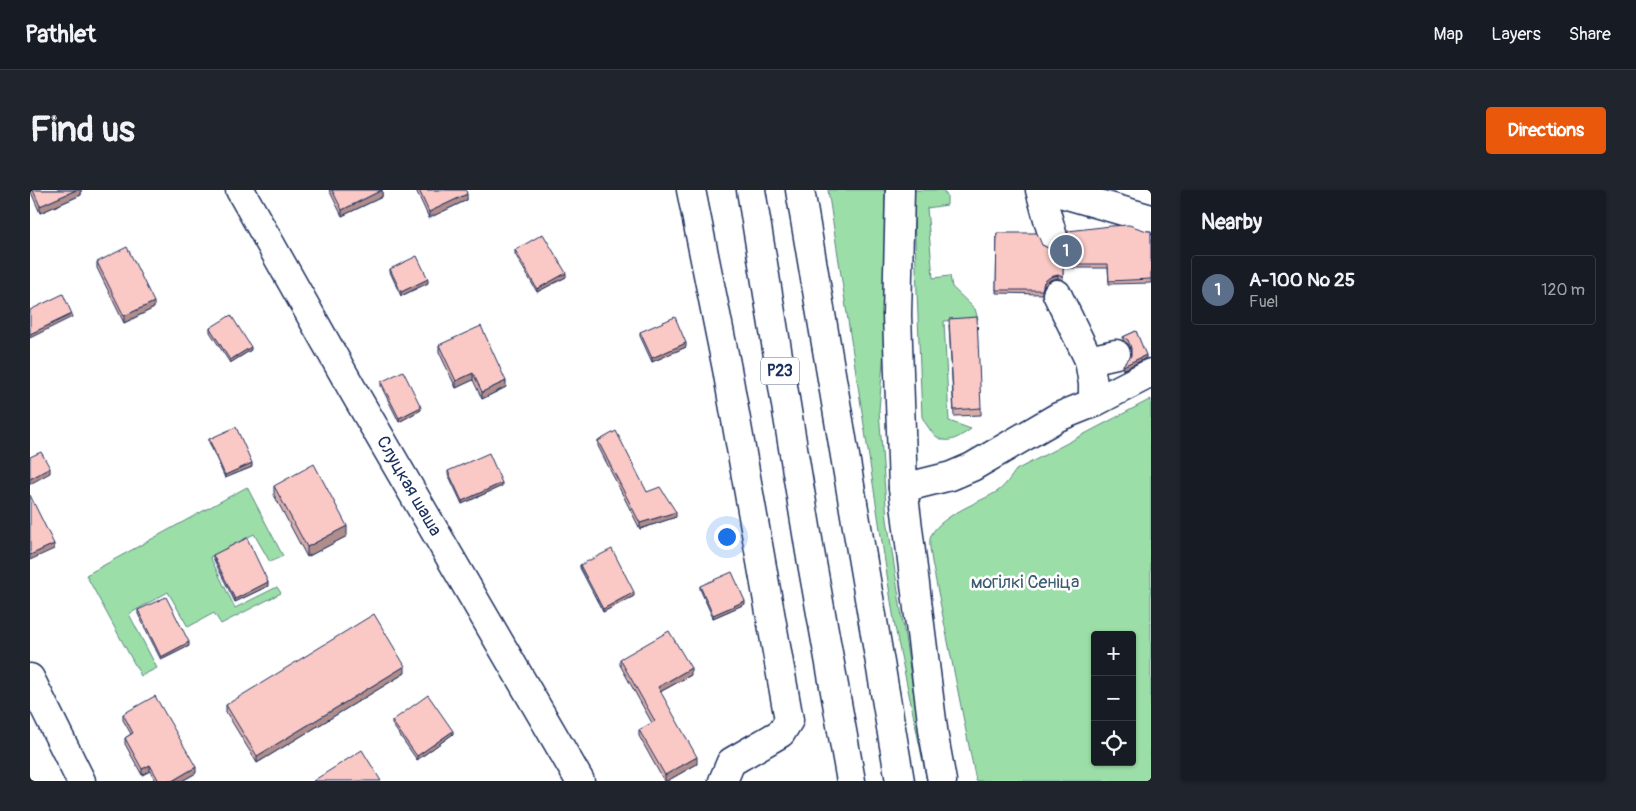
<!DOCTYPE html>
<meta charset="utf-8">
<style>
body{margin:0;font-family:Pangolin,sans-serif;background:#20242c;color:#f1f3f6}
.controls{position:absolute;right:15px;bottom:15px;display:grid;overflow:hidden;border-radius:5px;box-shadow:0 1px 4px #0004}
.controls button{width:45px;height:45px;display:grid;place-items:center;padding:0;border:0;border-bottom:1px solid #363941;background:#171b24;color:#f1f3f6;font:25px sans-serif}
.you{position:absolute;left:696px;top:346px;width:18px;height:18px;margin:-12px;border:4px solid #fff;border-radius:50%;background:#1a73e8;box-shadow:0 0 0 8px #1a73e833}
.badge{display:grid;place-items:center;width:32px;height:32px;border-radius:50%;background:#ea580c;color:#fff;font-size:16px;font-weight:700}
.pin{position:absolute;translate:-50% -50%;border:2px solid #fff;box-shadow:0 1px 5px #0006}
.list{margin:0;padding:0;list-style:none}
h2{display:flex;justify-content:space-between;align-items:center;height:65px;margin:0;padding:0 20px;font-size:21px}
h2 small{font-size:16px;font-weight:400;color:#9ea1a6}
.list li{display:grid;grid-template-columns:32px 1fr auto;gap:15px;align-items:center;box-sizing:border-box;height:70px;margin:0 10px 10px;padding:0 10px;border:1px solid #363941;border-radius:5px}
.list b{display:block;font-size:19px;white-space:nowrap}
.list p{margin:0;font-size:16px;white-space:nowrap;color:#9ea1a6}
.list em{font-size:16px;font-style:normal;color:#9ea1a6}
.icon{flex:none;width:28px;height:28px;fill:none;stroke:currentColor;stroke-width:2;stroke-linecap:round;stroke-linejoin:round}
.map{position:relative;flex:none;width:1121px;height:591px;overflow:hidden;border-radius:5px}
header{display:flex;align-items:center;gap:30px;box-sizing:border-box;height:70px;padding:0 25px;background:#171b24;border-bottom:1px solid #363941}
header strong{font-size:24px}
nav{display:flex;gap:28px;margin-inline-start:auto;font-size:18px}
.intro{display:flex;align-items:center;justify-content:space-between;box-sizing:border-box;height:120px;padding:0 30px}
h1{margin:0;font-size:35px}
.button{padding:12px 22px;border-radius:5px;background:#ea580c;color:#fff;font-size:18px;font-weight:700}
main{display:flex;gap:30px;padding:0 30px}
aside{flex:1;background:#171b24;border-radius:5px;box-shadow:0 1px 4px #0004}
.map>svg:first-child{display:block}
.green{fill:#9cdea8;stroke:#5c8683;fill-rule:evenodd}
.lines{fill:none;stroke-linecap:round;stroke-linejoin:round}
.minor-casing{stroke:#1b2f5e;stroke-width:31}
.highway-casing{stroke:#1b2f5e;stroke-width:31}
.minor{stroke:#fff;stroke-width:28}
.highway{stroke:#fff;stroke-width:28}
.wall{fill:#d7adaa;stroke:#1b2f5e}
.shaded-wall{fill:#af8d8b;stroke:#1b2f5e}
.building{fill:#fac9c6;stroke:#1b2f5e}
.labels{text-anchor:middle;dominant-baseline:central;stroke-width:5;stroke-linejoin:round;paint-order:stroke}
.shield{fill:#fff;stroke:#5f6d8e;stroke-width:1}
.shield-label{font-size:16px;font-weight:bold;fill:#1b2f5e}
.street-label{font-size:18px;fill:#1b2f5e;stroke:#fff}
.park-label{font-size:18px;fill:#3b5b70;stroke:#fff}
</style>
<header>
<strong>Pathlet</strong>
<nav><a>Map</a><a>Layers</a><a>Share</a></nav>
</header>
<div class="intro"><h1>Find us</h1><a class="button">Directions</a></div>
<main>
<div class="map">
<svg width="1121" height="591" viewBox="0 0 1121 591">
<rect width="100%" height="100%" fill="#fff"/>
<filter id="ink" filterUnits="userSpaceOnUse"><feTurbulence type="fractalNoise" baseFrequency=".02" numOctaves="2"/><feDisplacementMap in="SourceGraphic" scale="10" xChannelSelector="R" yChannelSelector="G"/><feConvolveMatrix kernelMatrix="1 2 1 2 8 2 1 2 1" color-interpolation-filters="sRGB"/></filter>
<g filter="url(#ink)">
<!-- green -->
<g class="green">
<polygon points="798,0 855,0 855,147 849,220 857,329 897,591 865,437"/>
<path d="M 883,0 L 913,0 L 917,6 L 917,15 L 897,18 L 903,88 L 920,86 L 922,97 L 945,119 L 948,129 L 914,131 L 919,231 L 941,239 C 916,257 907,254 892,227 Z"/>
<path d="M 1121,209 L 1121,591 L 946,591 L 902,372 C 901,364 899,356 900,349 C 905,327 951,312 968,301 C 975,296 981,287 986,280 ZM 1065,445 L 1102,445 L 1102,572 L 1065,572 Z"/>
<polygon points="217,297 253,366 240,372 224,344 180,367 205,418 247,397 251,403 191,434 184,423 158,437 138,402 99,424 127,478 111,486 56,385"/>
</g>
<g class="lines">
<!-- minor casing -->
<g class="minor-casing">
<g id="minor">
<polyline points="210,0 321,197 550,591"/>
<polyline points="661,0 697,179 759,530 751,543 701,572 693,591"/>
<polyline points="870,0 867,125 873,298 921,286 942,277 1028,227 1063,213 1121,183"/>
<polyline points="1010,0 1023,47"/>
<polyline points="1020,0 1121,29"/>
<polyline points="1027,104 1059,170 1063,194 1063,213"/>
<polyline points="1059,170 1086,164"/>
<polyline points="0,488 51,591"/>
</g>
</g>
<!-- highway casing -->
<g class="highway-casing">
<g id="highway">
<polyline points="721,0 780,362 821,591"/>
<polyline points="770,0 870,591"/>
<polyline points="873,298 904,547 912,591"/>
</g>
</g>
<!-- minor -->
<use href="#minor" class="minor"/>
<!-- highway -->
<use href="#highway" class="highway"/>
</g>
<!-- wall -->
<g class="wall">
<polygon points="0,0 51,0 51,5 10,23"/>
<polygon points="299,0 352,0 352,7 312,26"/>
<polygon points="386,0 436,0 437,10 399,28"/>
<polygon points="1117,41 1121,41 1121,93 1079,94 1078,78 1033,78 1033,90 1028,88 1020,90 1014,96 1012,104 966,103 967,43 1012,55 1020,59 1027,59"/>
<polygon points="485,60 536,87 507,102 485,64"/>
<polygon points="67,72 124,118 94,133 67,78"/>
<polygon points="360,79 398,93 371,106 360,82"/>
<polygon points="919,135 951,218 951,225 924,226"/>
<polygon points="180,138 221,160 200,173 180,142"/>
<polygon points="1106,141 1116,168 1093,180 1093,175 1101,166 1101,161 1098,154 1093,150 1093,147"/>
<polygon points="610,142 656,157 622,172 610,146"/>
<polygon points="409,155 476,197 452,209 443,190 426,198 409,162"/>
<polygon points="351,192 391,220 369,232 351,196"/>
<polygon points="179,249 222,277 195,288 179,252"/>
<polygon points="568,251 617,302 646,327 610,339 568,256"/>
<polygon points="418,281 472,296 432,314 418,284"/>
<polygon points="244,296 317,346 277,367 244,305"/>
<polygon points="183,365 238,396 205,412 183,368"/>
<polygon points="550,375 604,406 573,422 550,378"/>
<polygon points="670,396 715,414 683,428 670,399"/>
<polygon points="108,420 159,456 131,470 108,424"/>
<polygon points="590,469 661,485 630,502 667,574 637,591 634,591 609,546 609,540 622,533 590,475"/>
<polygon points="375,483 227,573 196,522 196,515"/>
<polygon points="93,524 166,583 152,591 126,591 120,581 112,585 95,554 95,548 101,544 93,530"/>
<polygon points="362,531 423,544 387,570 362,534"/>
</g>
<!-- shaded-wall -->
<g class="shaded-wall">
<polygon points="46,0 51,0 51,5 10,23 10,16"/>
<polygon points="352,0 352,7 312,26 312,20"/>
<polygon points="437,4 437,10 399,28 399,22"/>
<polygon points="536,83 536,87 507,102 507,99"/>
<polygon points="1028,85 1028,88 1020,90 1014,96 1012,104 1012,100 1014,92 1020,87"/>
<polygon points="398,89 398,93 371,106 371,102"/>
<polygon points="124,112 124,118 94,133 94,126"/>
<polygon points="42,124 42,127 0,148 0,144"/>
<polygon points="656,153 656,157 622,172 622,168"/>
<polygon points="221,157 221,160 200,173 200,170"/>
<polygon points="1116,165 1116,168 1093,180 1093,176"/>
<polygon points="443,183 443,190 426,198 426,191"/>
<polygon points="476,191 476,197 452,209 452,202"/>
<polygon points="391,217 391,220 369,232 369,228"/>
<polygon points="222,273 222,277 195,288 195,285"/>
<polygon points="20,278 20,283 0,294 0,289"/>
<polygon points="472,293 472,296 432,314 432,311"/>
<polygon points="646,322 646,327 610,339 610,333"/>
<polygon points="317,336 317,346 277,367 277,357"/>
<polygon points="24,354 24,359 0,370 0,365"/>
<polygon points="238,392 238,396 205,412 205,409"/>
<polygon points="604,402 604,406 573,422 573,419"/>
<polygon points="715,411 715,414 683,428 683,425"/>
<polygon points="159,452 159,456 131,470 131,467"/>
<polygon points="375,476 375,483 227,573 227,566"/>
<polygon points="661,478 661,485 628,503 628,497"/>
<polygon points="423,541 423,544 387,570 387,566"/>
<polygon points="667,567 667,574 637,591 635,591 635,585"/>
<polygon points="120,575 120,581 112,585 112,579"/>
<polygon points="166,577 166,583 152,591 142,591"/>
</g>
<!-- building -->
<g class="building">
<polygon points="3,0 46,0 10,16"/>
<polygon points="302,0 352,0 312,20"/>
<polygon points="389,0 436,0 437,4 399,22"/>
<polygon points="1099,35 1117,41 1121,41 1121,89 1079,91 1078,74 1033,74 1033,87 1028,85 1020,87 1014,92 1012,100 966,100 967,43 1007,43 1012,55 1020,59 1027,59 1034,54 1038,48 1038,41 1081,36"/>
<polygon points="513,44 536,83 507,99 485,60"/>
<polygon points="97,57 124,112 94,126 67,72"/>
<polygon points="387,66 398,89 371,102 360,79"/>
<polygon points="33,104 42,124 0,144 0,120"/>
<polygon points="201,125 221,157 200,170 180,138"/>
<polygon points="645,127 656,153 622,168 610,142"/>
<polygon points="947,127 951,218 924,220 919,129"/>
<polygon points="451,136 476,191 452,202 443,183 426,191 409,155"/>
<polygon points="1106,141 1116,165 1093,176 1093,175 1101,166 1101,158 1098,150 1093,147"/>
<polygon points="373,181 391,217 369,228 351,192"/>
<polygon points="206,237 222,273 195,285 179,249"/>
<polygon points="586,241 617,302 630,297 646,322 610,333 568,251"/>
<polygon points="11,262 20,278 0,289 0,267"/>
<polygon points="459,263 472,293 432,311 418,281"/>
<polygon points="284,274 317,336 277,357 244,296"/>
<polygon points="0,305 24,354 0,365"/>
<polygon points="217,348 238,392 205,409 183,365"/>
<polygon points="582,359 604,402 573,419 550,375"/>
<polygon points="702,382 715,411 683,425 670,396"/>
<polygon points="136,407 159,452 131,467 108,420"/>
<polygon points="344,424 375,476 227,566 196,515"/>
<polygon points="639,441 661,478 628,497 667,567 635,585 609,540 625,531 590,469"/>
<polygon points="398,505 423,541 387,566 362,531"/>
<polygon points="125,506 166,577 142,591 129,591 120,575 112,579 95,548 103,543 93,524"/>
<polygon points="332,560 351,591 283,591"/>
</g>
</g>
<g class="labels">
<!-- shield labels -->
<rect class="shield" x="731" y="167.5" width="38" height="27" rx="4"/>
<g class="shield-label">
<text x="750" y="181">Р23</text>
</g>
<!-- street labels -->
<g class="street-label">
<text transform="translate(379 296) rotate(60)">Слуцкая шаша</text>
</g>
<!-- park labels -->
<g class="park-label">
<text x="995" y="392">могілкі Сеніца</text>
</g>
</g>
</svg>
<div class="controls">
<button>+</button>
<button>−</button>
<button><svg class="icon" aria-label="locate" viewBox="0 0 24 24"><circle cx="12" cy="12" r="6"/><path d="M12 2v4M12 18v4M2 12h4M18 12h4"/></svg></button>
</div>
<div class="you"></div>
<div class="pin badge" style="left:1036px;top:61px;background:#5c6f8a">1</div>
</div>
<aside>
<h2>Nearby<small></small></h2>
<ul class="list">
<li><span class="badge" style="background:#5c6f8a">1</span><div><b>А-100 № 25</b><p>Fuel</p></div><em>120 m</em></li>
</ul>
</aside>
</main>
